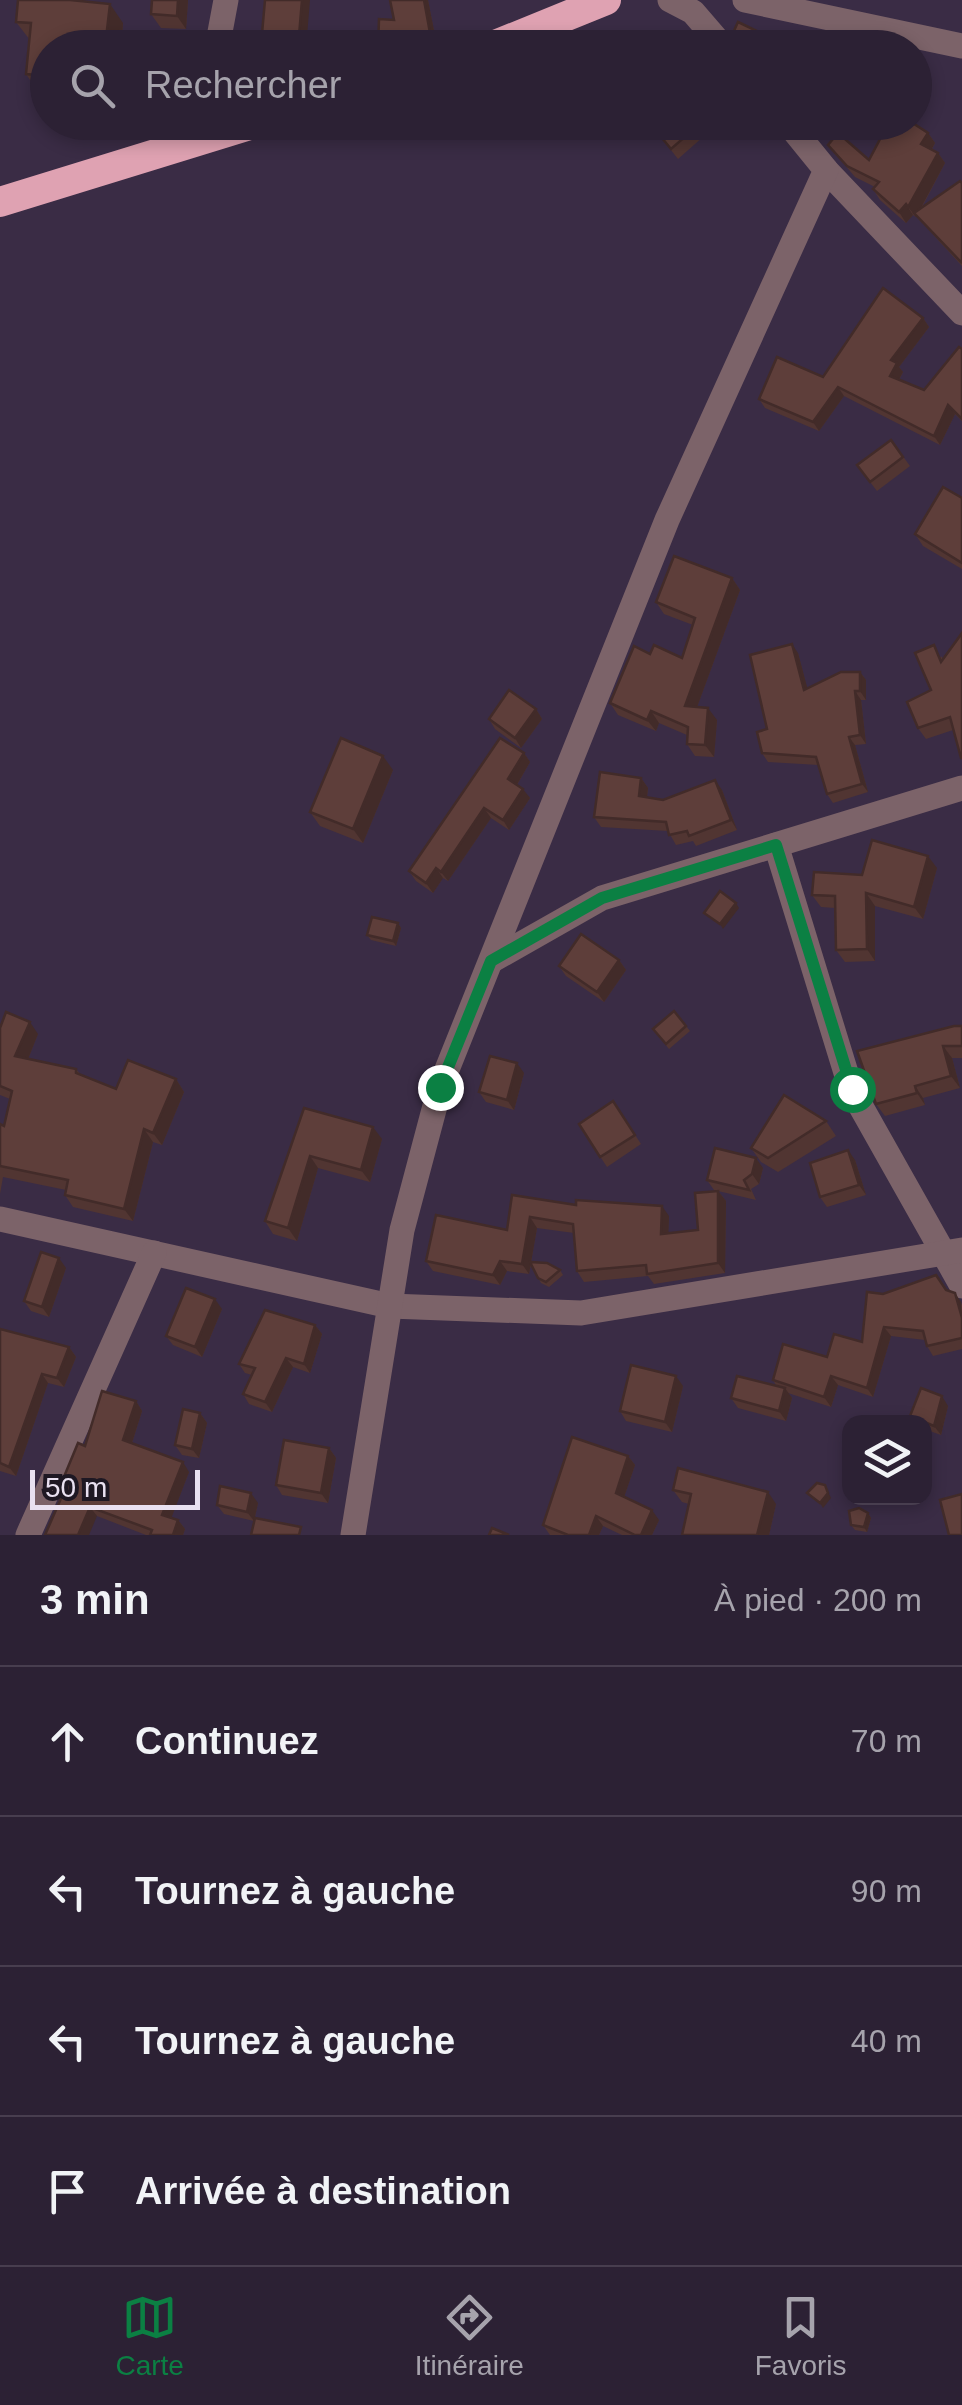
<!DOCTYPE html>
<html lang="fr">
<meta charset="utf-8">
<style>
body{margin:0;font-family:Helvetica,sans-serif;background:#382e40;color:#f1f3f6}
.controls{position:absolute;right:30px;bottom:30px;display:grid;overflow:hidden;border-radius:20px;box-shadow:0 5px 15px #0003}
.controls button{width:90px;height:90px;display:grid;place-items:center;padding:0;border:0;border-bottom:2px solid #483e4f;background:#2c2134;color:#f1f3f6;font:50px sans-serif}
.scale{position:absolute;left:30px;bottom:25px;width:170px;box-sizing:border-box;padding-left:10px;border:5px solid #e9e1f1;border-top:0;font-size:28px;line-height:35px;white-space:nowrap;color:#e9e1f1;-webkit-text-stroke:8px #1e1823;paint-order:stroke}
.stop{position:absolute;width:30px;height:30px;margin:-22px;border:8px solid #0b8043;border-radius:50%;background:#fff}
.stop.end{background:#0b8043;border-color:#fff;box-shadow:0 2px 10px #0008}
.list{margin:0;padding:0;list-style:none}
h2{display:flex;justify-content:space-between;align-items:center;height:130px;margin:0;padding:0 40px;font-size:42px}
h2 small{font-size:32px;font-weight:400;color:#a6a3ac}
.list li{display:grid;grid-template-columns:65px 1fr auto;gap:30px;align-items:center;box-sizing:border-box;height:150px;padding:0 40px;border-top:2px solid #483e4f}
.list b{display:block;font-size:38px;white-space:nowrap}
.list em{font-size:32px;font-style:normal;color:#a6a3ac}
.icon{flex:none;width:55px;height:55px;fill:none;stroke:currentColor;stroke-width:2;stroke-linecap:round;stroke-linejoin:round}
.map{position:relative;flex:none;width:962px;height:1535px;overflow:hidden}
.search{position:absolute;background:#2c2134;box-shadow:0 5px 15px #0003;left:30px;right:30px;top:30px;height:110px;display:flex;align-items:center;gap:25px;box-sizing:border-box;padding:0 35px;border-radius:55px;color:#a6a3ac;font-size:38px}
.sheet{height:730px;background:#2c2134}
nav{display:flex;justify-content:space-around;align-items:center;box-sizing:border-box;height:140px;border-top:2px solid #483e4f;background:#2c2134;font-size:28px;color:#a6a3ac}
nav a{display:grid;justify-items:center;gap:5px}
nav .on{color:#0b8043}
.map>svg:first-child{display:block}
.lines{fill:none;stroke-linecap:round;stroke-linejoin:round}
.minor{stroke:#7c6369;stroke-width:25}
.highway{stroke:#dfa2b2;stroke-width:30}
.wall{fill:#513532}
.shaded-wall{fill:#422b29}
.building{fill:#5e3e3a;stroke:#422b29;stroke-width:2.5}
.route{stroke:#0b8043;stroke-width:12}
</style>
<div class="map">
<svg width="962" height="1535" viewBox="0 0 962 1535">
<rect width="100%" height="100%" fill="#3a2c45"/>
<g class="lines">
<!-- minor -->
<g class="minor">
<polyline points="670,0 693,12 724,48"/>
<polyline points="745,0 962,46"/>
<polyline points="217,48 226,0"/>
<polyline points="826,170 962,313"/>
<polyline points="776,845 851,1089 962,1286"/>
<polyline points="491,961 602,898 962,788"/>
<polyline points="0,1219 390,1306 581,1313 962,1250"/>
<polyline points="28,1535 154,1253"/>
<polyline points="353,1535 402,1230 440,1087 667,520 826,170 787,122"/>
</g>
<!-- highway -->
<g class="highway">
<polyline points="488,48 606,0"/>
<polyline points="0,202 259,122"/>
</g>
</g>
<!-- wall -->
<g class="wall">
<polygon points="152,0 188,0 186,29 161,28 151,14"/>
<polygon points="390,0 428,0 436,41 416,48 378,48 394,20"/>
<polygon points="16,22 123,23 122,32 48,48 48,94 39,93 26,74 30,40"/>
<polygon points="649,122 720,122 678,159"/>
<polygon points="870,122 914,122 914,124 928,133 935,143 932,149 938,153 945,163 921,209 962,183 962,266 916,216 916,217 913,215 906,223 880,200 873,189 875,187 855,177 828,145 869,160 887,125"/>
<polygon points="923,318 929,327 899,367 903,372 899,380 924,390 962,349 962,421 955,414 940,445 844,396 819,431 765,408 759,399 823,377"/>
<polygon points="891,440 910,466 877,491 857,465"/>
<polygon points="962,498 962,569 923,546 915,534"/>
<polygon points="732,578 740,590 697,707 717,720 714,757 695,756 687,744 687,735 659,723 656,731 618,715 610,703 650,654 682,658 693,625 664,614 656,602"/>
<polygon points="962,633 962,760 953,730 926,739 918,728 941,656 943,659"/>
<polygon points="798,653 807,688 860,672 866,680 866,700 861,700 866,744 855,745 868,792 833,803 827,794 819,765 768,762 762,753 767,729"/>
<polygon points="536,709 542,719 521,748 495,729 489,719"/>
<polygon points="524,753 530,762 517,785 530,798 509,830 491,818 448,881 443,878 433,893 416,881 409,871"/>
<polygon points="393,770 363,843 320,826 310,812"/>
<polygon points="641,778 648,788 647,797 663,800 722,790 737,830 696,846 693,841 676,845 668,831 601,827 594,817"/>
<polygon points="937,868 923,919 875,906 875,961 845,962 836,950 835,908 821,907 812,895 862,875"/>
<polygon points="398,923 401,928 396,946 371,940 367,935"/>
<polygon points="619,960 626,970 604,1002 566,976 559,966"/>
<polygon points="674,1011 690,1031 669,1049 653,1029"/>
<polygon points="962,1026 962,1058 952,1058 960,1088 923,1098 925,1105 885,1116 876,1104"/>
<polygon points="0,1028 38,1034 28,1059 76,1069 81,1075 116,1089 176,1079 184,1092 162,1145 153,1142 133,1221 73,1207 65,1195 66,1190 3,1177 0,1194 0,1124 4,1126 10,1099 0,1095"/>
<polygon points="524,1073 514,1110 486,1102 479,1092"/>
<polygon points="613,1101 641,1144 607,1167 579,1124"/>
<polygon points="304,1108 382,1139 370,1182 318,1168 297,1241 273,1234 265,1221"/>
<polygon points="826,1121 836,1136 778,1172 761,1162 751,1148"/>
<polygon points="855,1160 866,1195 827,1207 820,1197"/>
<polygon points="763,1168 759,1184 751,1189 756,1200 718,1191 726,1201 725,1273 654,1284 648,1276 584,1282 577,1271 574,1233 537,1228 531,1262 560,1270 563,1275 549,1287 541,1283 531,1264 529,1274 507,1271 500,1285 433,1271 426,1261 507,1230 512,1195 576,1205 669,1216 668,1233 698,1230 718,1191 714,1190 707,1180"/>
<polygon points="66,1268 49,1317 31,1311 24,1301"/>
<polygon points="946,1290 961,1302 962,1305 962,1349 933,1356 927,1346 925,1340 891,1336 873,1397 838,1385 831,1407 788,1393 792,1398 786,1421 738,1408 731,1398 777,1387 773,1380 862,1342 883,1294"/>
<polygon points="222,1309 202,1357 173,1345 166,1336"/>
<polygon points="315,1325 322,1334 310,1373 293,1367 272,1412 249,1404 243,1394 252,1375 245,1373 239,1364"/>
<polygon points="0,1329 69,1347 76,1357 64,1387 48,1383 16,1476 0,1471"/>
<polygon points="683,1386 672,1432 626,1421 620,1411"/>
<polygon points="136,1401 142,1411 132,1443 189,1472 171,1518 178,1520 185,1529 183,1535 146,1535 97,1516 65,1490 61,1484 85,1446"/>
<polygon points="948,1406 941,1435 924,1429 924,1422 915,1422 910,1416"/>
<polygon points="200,1413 207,1423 199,1458 182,1455 175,1445"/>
<polygon points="329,1448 336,1458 328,1503 282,1495 276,1485"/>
<polygon points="628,1456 635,1465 624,1497 659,1520 652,1535 622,1535 603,1526 599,1535 550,1535 543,1525"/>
<polygon points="673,1490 776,1504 769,1535 682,1535 689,1504 682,1502"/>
<polygon points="258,1503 254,1521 224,1514 217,1505"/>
<polygon points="868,1513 871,1518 867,1532 855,1530 851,1525"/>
</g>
<!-- shaded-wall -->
<g class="shaded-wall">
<polygon points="178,0 188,0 186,29 177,16"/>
<polygon points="302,0 310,0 306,48 298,48"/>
<polygon points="424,0 428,0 436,41 430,33"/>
<polygon points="110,4 123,23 121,48 107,30"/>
<polygon points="757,31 761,36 756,48 750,48"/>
<polygon points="127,32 138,48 125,48"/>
<polygon points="914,78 921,87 914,121"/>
<polygon points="928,133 935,143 929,154 921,144"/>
<polygon points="938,153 945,163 916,217 908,207"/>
<polygon points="906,204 913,215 906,223 899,212"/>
<polygon points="923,318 929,327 899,367 903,372 896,385 890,376 891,360"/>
<polygon points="838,387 844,396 819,431 813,422"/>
<polygon points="948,405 955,414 940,445 934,436"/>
<polygon points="732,578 740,590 693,718 685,706"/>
<polygon points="792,644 798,653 810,698 804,690"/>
<polygon points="860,672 866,680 866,700 860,691"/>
<polygon points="855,691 861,700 866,744 860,735"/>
<polygon points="708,708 717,720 714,757 705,745"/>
<polygon points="536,709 542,719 521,748 515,738"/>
<polygon points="651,711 659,723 656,731 647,720"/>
<polygon points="849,737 855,745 868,792 862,784"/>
<polygon points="524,753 530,762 515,788 508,779"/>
<polygon points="383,756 393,770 363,843 353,829"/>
<polygon points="641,778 648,788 646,805 639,796"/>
<polygon points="715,780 722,790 737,830 731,820"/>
<polygon points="523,789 530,798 509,830 503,820"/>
<polygon points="484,808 491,818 448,881 441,872"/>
<polygon points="928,856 937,868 923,919 914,907"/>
<polygon points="436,868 443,878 433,893 426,883"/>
<polygon points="866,893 875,906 875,961 867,949"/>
<polygon points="736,903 739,908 723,929 720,924"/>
<polygon points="398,923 401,928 396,946 393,941"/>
<polygon points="619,960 626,970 604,1002 597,992"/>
<polygon points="30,1022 38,1034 24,1069 15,1056"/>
<polygon points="943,1046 952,1058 960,1088 951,1076"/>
<polygon points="517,1063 524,1073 514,1110 507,1100"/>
<polygon points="176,1079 184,1092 162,1145 153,1133"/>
<polygon points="915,1086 923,1098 925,1105 917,1093"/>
<polygon points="373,1127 382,1139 370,1182 361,1170"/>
<polygon points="144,1129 153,1142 133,1221 124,1209"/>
<polygon points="848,1150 855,1160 866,1195 859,1185"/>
<polygon points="310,1156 318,1168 297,1241 288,1228"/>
<polygon points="756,1158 763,1168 759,1184 752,1174"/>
<polygon points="718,1191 726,1201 725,1273 718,1263"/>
<polygon points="662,1206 669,1216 668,1244 661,1234"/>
<polygon points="530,1217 537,1228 529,1274 522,1264"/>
<polygon points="59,1258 66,1268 49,1317 42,1307"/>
<polygon points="500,1261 507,1271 500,1285 493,1275"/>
<polygon points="955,1293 961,1302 962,1318"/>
<polygon points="215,1299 222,1309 202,1357 195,1347"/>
<polygon points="315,1325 322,1334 310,1373 304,1364"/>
<polygon points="884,1327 891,1336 873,1397 867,1388"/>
<polygon points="69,1347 76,1357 64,1387 57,1378"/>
<polygon points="286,1358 293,1367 272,1412 265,1402"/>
<polygon points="42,1374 48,1383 16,1476 9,1467"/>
<polygon points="676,1376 683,1386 672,1432 665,1422"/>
<polygon points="831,1376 838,1385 831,1407 824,1397"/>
<polygon points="785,1388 792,1398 786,1421 779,1411"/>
<polygon points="942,1396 948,1406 941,1435 934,1426"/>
<polygon points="136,1401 142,1411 130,1449 123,1440"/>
<polygon points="200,1413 207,1423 199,1458 192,1449"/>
<polygon points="329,1448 336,1458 328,1503 321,1493"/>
<polygon points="628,1456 635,1465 622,1503 616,1493"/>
<polygon points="183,1462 189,1472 169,1524 162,1515"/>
<polygon points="825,1485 831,1498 823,1508 820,1503"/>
<polygon points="768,1492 776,1504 769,1535 757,1535"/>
<polygon points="251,1493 258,1503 254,1521 247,1512"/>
<polygon points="90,1507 97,1516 89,1535 78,1535"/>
<polygon points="652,1510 659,1520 652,1535 641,1535"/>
<polygon points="868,1513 871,1518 867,1532 864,1527"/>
<polygon points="596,1516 603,1526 599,1535 589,1535"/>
<polygon points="178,1520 185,1529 183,1535 173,1535"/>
</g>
<!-- building -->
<g class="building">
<polygon points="18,0 70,0 110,4 107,30 127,32 125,48 48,48 48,76 26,74 31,23 16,22"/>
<polygon points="152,0 178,0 177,16 151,14"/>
<polygon points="265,0 302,0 298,48 261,45"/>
<polygon points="390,0 424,0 430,33 378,48 379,19 394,20"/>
<polygon points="738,22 757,31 750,47 736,41 733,33"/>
<polygon points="658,32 673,48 641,48"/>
<polygon points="649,122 702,122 671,149"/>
<polygon points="889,122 911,122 928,133 921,144 938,153 908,207 906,204 899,212 873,189 879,182 847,166 828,145 838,133 869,160"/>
<polygon points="960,181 962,183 962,260 961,262 914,213"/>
<polygon points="883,288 923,318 891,360 897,363 890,376 924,390 959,347 962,349 962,419 948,405 934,436 838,387 813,422 759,399 777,357 823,377"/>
<polygon points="891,440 903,457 870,482 857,465"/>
<polygon points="943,487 962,498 962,563 915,534"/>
<polygon points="674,556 732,578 685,706 708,708 705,745 687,744 688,727 651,711 647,720 610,703 634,646 650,654 654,645 682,658 695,618 656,602"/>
<polygon points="962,633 962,758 961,758 950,717 918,728 907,702 931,690 915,653 934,645 941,662"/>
<polygon points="792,644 804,690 841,672 860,672 860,691 855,691 860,735 849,737 862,784 827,794 816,757 762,753 757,732 767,729 750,655"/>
<polygon points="509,690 536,709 515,738 489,719"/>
<polygon points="341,738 383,756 353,829 310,812"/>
<polygon points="500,738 524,753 508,779 523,789 503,820 484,808 441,872 436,868 426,883 409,871"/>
<polygon points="600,772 641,778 639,796 663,800 715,780 731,820 689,836 687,831 669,835 666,822 594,817"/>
<polygon points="872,840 928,856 914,907 866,893 867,949 836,950 835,896 812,895 814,872 862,875"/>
<polygon points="720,891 736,903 720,924 704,913"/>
<polygon points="372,917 398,923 393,941 367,935"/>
<polygon points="581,934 619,960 597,992 559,966"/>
<polygon points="674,1011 686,1026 666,1044 653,1029"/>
<polygon points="6,1012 30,1022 15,1056 76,1069 76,1073 116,1089 128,1060 176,1079 153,1133 144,1129 124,1209 65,1195 68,1180 0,1166 0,1124 4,1126 12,1091 0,1086 0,1028"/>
<polygon points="954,1026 962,1026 962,1046 943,1046 951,1076 915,1086 917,1093 876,1104 857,1051"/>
<polygon points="490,1056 517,1063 507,1100 479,1092"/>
<polygon points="784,1095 826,1121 768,1158 751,1148"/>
<polygon points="613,1101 635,1135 600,1157 579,1124"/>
<polygon points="304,1108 373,1127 361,1170 310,1156 288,1228 265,1221"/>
<polygon points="715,1148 756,1158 752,1174 744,1180 749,1190 707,1180"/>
<polygon points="848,1150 859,1185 820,1197 810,1163"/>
<polygon points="718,1191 718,1263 647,1274 646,1265 577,1271 573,1224 530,1217 522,1264 500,1261 493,1275 426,1261 436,1215 507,1230 512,1195 576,1205 576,1200 662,1206 661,1234 698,1230 695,1193"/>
<polygon points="41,1252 59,1258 42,1307 24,1301"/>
<polygon points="530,1262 547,1263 560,1270 546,1282 538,1278"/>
<polygon points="936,1275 946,1290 955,1293 962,1318 962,1338 927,1346 923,1331 884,1327 867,1388 831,1376 824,1397 773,1380 783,1344 827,1357 834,1334 862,1342 867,1292 883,1294"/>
<polygon points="186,1288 215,1299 195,1347 166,1336"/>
<polygon points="265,1310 315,1325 304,1364 286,1358 265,1402 243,1394 255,1368 239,1364"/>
<polygon points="0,1329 69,1347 57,1378 42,1374 9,1467 0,1463"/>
<polygon points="631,1365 676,1376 665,1422 620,1411"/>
<polygon points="737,1376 785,1388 779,1411 731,1398"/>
<polygon points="921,1388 942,1396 934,1426 910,1416"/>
<polygon points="102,1391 136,1401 123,1440 183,1462 162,1515 178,1520 173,1535 150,1535 152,1530 90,1507 78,1535 45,1535 66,1487 61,1484 78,1443 85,1446"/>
<polygon points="183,1409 200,1413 192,1449 175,1445"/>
<polygon points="572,1437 628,1456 616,1493 652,1510 641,1535 635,1535 596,1516 589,1535 568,1535 543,1525"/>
<polygon points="284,1440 329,1448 321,1493 276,1485"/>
<polygon points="678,1468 768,1492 757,1535 682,1535 691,1494 673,1490"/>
<polygon points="817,1483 825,1485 828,1493 820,1503 807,1493"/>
<polygon points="220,1486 251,1493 247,1512 217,1505"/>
<polygon points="962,1494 962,1535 949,1535 940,1500"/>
<polygon points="859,1508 868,1513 864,1527 851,1525 849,1511"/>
<polygon points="255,1518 301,1527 299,1535 251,1535"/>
<polygon points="492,1528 509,1535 489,1535"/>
</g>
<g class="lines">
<!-- route -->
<polyline class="route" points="440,1087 491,961 602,898 776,845 852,1089"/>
</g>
</svg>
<div class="controls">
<button><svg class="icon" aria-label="layers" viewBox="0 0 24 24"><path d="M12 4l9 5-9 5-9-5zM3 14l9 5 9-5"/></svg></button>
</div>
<div class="scale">50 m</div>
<div class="stop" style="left:852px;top:1089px"></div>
<div class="stop end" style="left:440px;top:1087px"></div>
<div class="search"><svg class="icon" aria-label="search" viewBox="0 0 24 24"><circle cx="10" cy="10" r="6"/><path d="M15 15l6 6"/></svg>Rechercher</div>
</div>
<section class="sheet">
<h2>3 min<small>À pied · 200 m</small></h2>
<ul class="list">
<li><svg class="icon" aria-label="ahead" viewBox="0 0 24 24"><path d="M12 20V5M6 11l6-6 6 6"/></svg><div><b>Continuez</b></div><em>70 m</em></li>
<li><svg class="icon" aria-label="left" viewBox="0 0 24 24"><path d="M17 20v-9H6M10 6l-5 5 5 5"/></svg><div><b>Tournez à gauche</b></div><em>90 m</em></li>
<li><svg class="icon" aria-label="left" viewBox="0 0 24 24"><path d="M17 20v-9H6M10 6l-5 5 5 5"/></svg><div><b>Tournez à gauche</b></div><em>40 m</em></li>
<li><svg class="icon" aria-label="arrive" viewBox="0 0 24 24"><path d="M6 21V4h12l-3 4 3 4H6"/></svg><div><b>Arrivée à destination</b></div></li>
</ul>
</section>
<nav>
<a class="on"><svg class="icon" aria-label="map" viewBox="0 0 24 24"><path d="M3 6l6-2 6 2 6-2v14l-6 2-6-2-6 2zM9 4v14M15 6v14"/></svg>Carte</a>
<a><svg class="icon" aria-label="directions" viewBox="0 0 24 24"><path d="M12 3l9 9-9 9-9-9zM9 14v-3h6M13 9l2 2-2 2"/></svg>Itinéraire</a>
<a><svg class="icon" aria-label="saved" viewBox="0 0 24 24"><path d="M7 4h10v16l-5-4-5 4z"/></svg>Favoris</a>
</nav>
